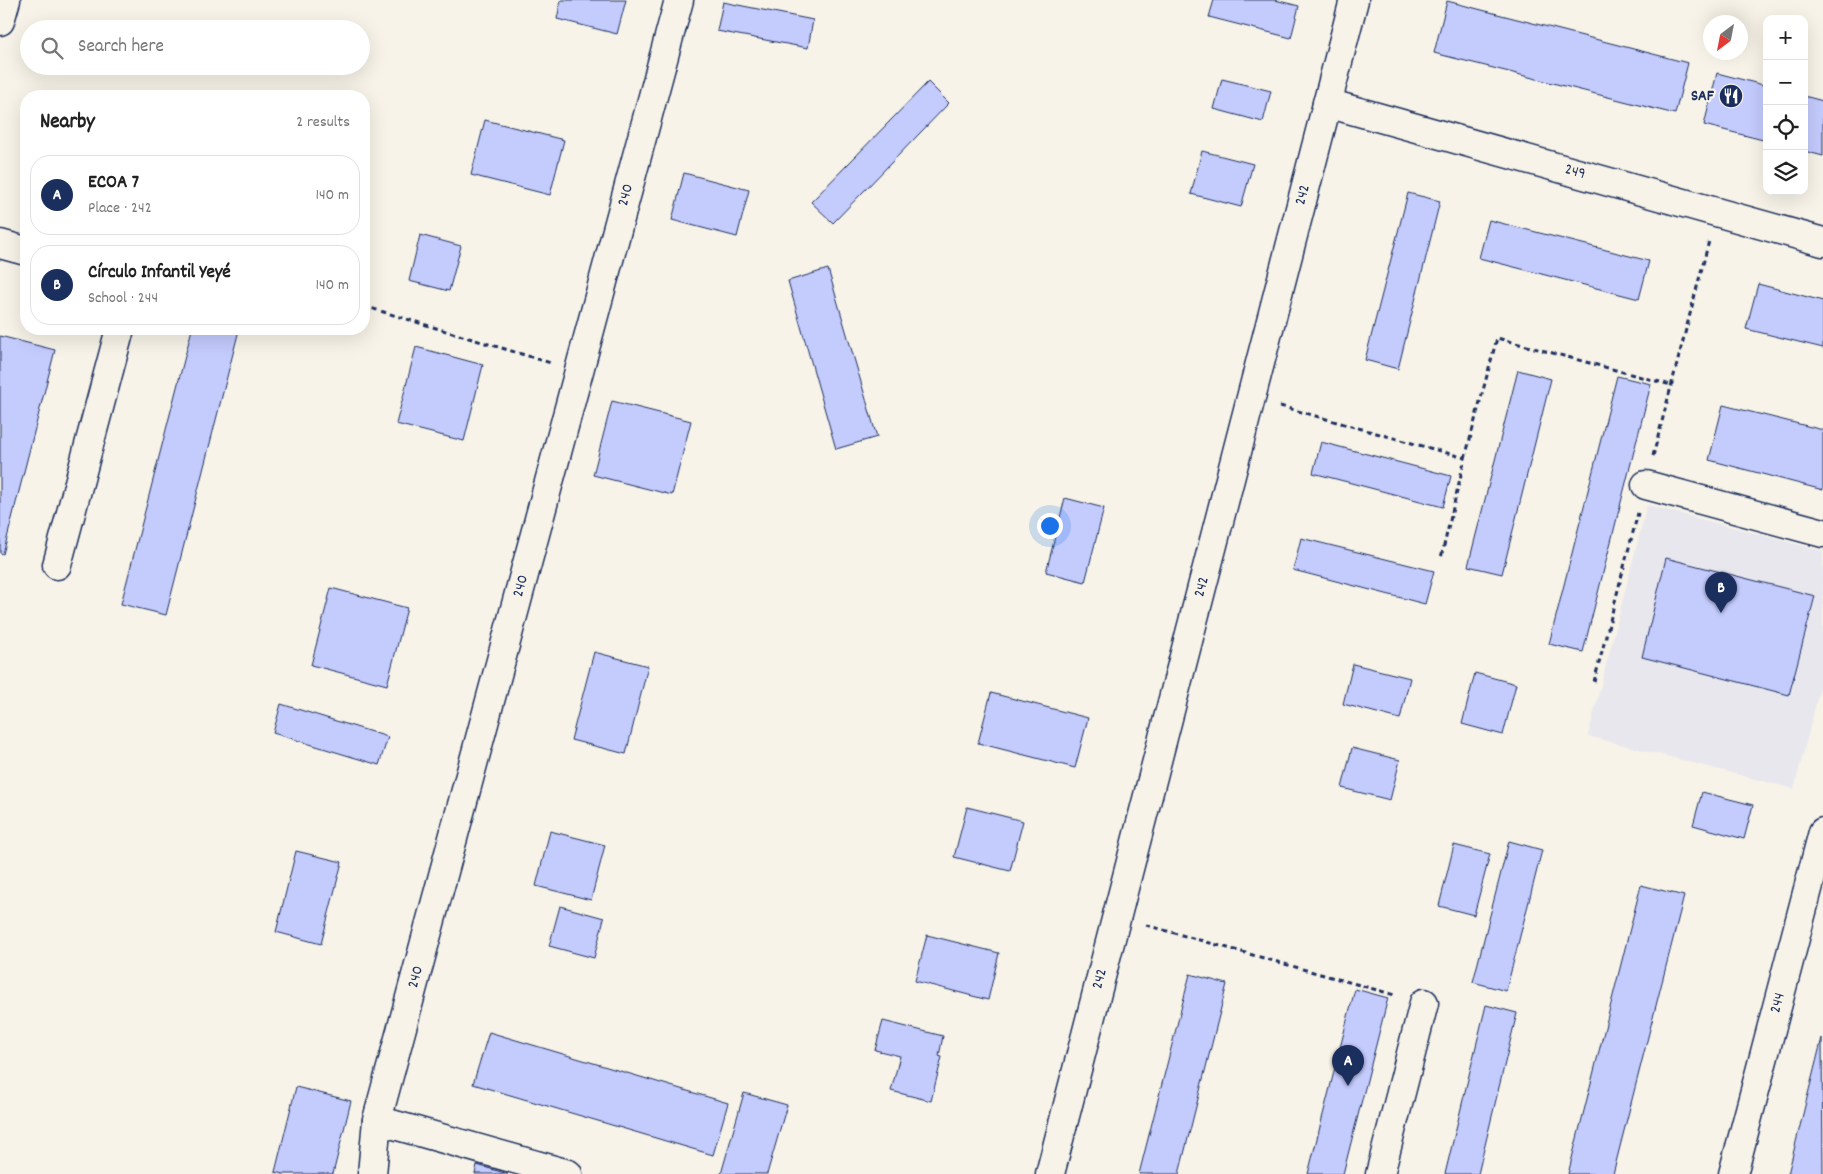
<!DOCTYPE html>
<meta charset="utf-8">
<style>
body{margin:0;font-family:Dekko,sans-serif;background:#f2f2f2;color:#222}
.controls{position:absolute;right:15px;top:15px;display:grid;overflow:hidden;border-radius:10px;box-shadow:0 5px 20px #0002}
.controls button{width:45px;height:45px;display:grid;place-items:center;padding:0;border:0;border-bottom:1px solid #e0e0e0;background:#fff;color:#222;font:25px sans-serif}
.compass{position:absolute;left:1703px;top:15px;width:45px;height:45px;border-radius:50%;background:#fff;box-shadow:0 5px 20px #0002;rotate:212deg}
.you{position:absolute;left:1049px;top:525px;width:18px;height:18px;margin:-12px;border:4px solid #fff;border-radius:50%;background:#1a73e8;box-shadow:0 0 0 8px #1a73e833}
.badge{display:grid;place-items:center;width:32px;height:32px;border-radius:50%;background:#1b2f5e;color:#fff;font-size:16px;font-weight:700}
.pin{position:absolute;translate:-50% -41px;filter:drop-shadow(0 1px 2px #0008)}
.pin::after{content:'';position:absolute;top:26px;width:18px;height:15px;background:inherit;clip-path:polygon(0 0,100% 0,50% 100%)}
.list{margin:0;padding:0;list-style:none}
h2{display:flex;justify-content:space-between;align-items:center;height:65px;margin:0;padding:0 20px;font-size:21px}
h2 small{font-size:16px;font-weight:400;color:#767676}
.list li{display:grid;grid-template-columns:32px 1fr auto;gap:15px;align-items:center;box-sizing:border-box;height:80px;margin:0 10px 10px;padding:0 10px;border:1px solid #e0e0e0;border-radius:20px}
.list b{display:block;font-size:19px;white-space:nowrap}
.list p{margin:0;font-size:16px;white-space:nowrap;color:#767676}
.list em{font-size:16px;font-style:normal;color:#767676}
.icon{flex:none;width:28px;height:28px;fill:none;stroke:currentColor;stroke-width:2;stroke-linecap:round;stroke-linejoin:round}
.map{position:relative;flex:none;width:1823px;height:1174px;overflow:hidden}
.search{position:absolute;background:#fff;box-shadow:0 5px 20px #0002;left:20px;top:20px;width:350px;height:55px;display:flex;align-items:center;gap:12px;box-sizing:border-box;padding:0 18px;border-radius:28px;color:#767676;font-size:19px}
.panel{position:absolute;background:#fff;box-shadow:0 5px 20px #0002;left:20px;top:90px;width:350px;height:245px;border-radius:20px}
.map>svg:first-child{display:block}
.built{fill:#e8e7ee}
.building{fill:#c4cbfd;stroke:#1b2f5e}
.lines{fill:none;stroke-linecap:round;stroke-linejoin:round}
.minor-casing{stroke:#1b2f5e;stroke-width:31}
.path{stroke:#1b2f5e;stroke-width:3;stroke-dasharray:5 4;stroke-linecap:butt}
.minor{stroke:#f7f3e8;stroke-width:28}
.labels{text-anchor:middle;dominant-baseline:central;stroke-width:4.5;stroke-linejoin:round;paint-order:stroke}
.poi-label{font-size:16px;font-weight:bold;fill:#1b2f5e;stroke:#f7f3e8;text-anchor:end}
.street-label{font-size:16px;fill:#1b2f5e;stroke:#f7f3e8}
</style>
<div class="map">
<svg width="1823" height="1174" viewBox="0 0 1823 1174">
<rect width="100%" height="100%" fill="#f7f3e8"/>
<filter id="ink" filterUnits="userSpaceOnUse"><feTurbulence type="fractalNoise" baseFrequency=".02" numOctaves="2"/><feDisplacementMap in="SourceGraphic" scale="10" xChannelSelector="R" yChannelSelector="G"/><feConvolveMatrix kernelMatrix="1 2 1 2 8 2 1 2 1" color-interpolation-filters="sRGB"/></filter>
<g filter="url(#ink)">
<!-- built -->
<polygon class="built" points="1647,505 1823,551 1823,676 1794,789 1588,736"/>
<!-- building -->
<g class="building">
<polygon points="561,0 626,0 617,34 557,19"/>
<polygon points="1214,0 1275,0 1299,6 1291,38 1209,17"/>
<polygon points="1447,1 1688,63 1675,114 1434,53"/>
<polygon points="723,2 813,20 808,48 717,31"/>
<polygon points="1717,73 1767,86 1767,141 1704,125"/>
<polygon points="1222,79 1271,91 1263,122 1214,109"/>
<polygon points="928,82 949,103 833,223 811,202"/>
<polygon points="1804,96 1823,101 1823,156 1804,151"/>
<polygon points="485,120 564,140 550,195 471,175"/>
<polygon points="1202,151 1253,164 1241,207 1191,194"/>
<polygon points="684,173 749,190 737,237 672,220"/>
<polygon points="1408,193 1440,201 1398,369 1365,360"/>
<polygon points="1489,220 1649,261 1639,299 1479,258"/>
<polygon points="420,235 461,246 449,291 409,281"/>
<polygon points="828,269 877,437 836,449 788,281"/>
<polygon points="1758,284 1823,301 1823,348 1746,329"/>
<polygon points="192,329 239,330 166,615 121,604"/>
<polygon points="0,336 55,350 3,554 0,553"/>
<polygon points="416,347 483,365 464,441 396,424"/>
<polygon points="1518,370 1551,379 1502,574 1468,566"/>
<polygon points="1617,376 1651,384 1583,652 1549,644"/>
<polygon points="612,401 691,421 672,495 593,475"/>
<polygon points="1723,405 1823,430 1823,490 1709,460"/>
<polygon points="1321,442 1451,476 1443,507 1313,473"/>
<polygon points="1065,498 1104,508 1085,582 1046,572"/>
<polygon points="1301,538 1434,571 1425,604 1293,570"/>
<polygon points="1666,558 1815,596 1789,695 1642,657"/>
<polygon points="331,588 407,608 387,685 311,665"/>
<polygon points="594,652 648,666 626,754 571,740"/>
<polygon points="1353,664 1410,678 1400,719 1343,704"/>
<polygon points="1475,673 1516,684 1503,735 1462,724"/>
<polygon points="991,693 1088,718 1075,768 978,743"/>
<polygon points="281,704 388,737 379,765 273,733"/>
<polygon points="1352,748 1400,760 1390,800 1342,788"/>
<polygon points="1702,792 1753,805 1744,839 1693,825"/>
<polygon points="967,807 1023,821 1010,871 954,857"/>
<polygon points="550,831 605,845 591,900 536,886"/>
<polygon points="1509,841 1542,850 1506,991 1473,982"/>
<polygon points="1454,845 1490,854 1474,915 1439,906"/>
<polygon points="296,851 342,862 321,944 276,932"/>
<polygon points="1641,885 1684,896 1613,1174 1568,1174"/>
<polygon points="560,906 604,918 594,958 549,946"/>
<polygon points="927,935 999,953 988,1000 915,981"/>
<polygon points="1190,974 1227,984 1179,1174 1139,1174"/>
<polygon points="1355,989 1388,998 1343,1174 1308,1174"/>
<polygon points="1486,1005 1517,1013 1478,1174 1445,1174"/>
<polygon points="883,1021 943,1036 939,1056 942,1057 931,1101 891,1091 900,1056 875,1050"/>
<polygon points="489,1032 728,1103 713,1155 473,1084"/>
<polygon points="1822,1038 1823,1174 1788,1174"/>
<polygon points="296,1087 351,1101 333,1174 283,1174 275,1172"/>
<polygon points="744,1093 787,1105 767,1174 721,1174"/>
<polygon points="477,1165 508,1174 475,1174"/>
</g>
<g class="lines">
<!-- minor casing -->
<g class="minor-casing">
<g id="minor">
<polyline points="0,21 6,0"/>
<polyline points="1327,103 1823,242"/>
<polyline points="0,244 26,251"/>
<polyline points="1646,485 1823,533"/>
<polyline points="57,565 120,329"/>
<polyline points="377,1120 568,1174"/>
<polyline points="372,1174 377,1120 679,0"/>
<polyline points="1050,1174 1354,0"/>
<polyline points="1380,1174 1424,1003"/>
<polyline points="1733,1174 1823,832"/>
</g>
</g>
<!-- path -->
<g class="path">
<polyline points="364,306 551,363"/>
<polyline points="1280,406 1465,458 1441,558"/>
<polyline points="1653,456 1709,241"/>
<polyline points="1465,458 1497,338 1671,385"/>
<polyline points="1594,682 1638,513"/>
<polyline points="1146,925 1395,995"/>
</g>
<!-- minor -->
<use href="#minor" class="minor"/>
</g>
</g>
<!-- icons -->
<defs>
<g id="restaurant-disc" transform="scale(1.25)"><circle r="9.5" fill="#1b2f5e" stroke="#f7f3e8"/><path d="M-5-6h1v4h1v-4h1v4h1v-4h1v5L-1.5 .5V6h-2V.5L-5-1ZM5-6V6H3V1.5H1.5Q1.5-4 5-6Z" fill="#fff"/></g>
</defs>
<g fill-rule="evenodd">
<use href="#restaurant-disc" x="1731" y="96"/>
</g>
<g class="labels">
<!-- poi labels -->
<g class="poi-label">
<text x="1714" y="96">SAF</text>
</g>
<!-- street labels -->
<g class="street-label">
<text transform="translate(1575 172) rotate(16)">249</text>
<text transform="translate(626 195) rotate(-75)">240</text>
<text transform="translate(1303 195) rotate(-75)">242</text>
<text transform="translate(521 586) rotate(-75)">240</text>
<text transform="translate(1202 587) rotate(-75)">242</text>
<text transform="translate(416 977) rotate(-75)">240</text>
<text transform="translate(1100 979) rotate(-75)">242</text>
<text transform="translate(1778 1003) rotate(-75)">244</text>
</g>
</g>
</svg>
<div class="controls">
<button>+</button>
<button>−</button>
<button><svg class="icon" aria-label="locate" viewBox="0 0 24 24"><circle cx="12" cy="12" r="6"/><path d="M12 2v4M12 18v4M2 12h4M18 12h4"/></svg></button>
<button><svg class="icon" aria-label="layers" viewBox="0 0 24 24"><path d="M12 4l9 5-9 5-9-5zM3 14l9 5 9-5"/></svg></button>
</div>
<svg class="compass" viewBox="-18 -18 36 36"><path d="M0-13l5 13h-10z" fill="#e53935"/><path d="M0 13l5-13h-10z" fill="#767676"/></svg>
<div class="you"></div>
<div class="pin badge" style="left:1348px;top:1086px">A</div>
<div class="pin badge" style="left:1721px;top:613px">B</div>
<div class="search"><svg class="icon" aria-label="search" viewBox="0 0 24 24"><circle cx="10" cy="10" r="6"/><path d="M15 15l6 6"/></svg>Search here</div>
<section class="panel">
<h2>Nearby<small>2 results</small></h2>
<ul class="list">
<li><span class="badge">A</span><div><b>ECOA 7</b><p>Place · 242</p></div><em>140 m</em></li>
<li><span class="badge">B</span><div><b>Círculo Infantil Yeyé</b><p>School · 244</p></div><em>140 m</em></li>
</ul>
</section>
</div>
